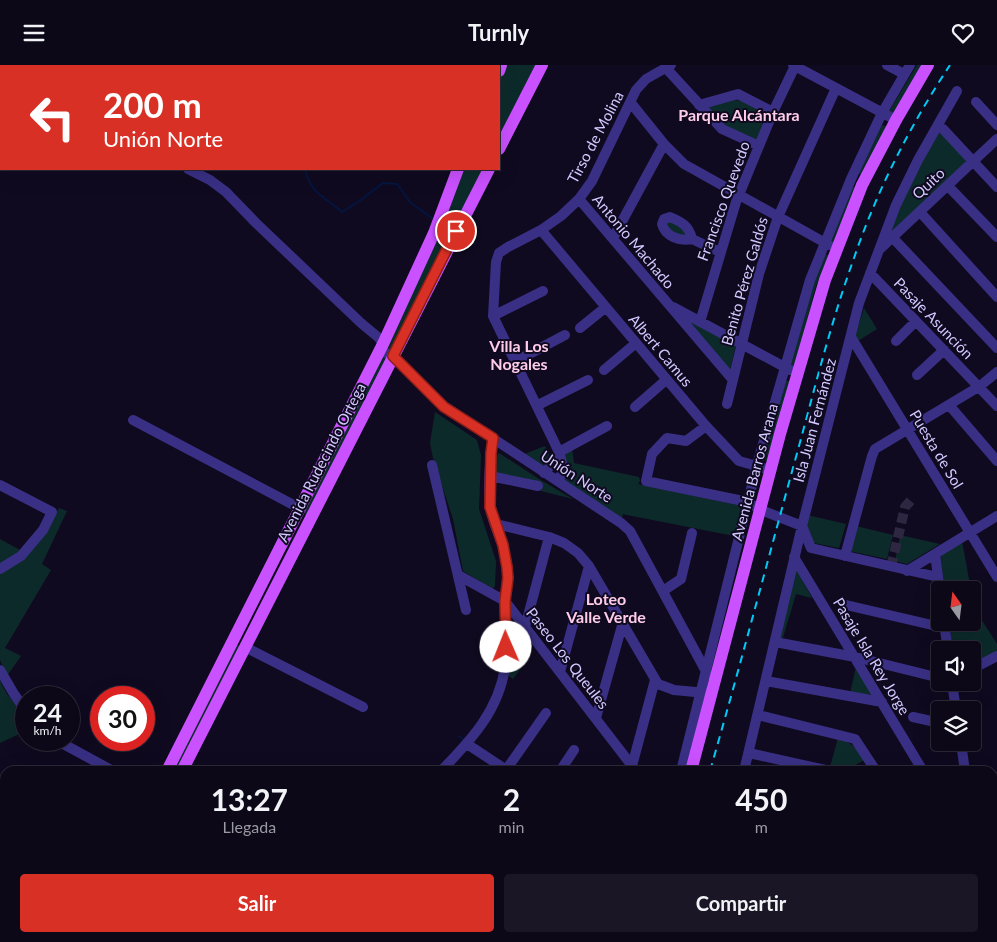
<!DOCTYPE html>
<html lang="es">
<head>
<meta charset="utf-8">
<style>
  body { margin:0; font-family:Lato,sans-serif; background:#1a1625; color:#f1f3f6; height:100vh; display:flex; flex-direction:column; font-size:19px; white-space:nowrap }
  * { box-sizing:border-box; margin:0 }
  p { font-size:16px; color:#9a9aa2 }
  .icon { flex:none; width:28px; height:28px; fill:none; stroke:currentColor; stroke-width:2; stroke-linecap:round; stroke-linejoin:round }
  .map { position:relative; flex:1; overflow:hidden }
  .details { position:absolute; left:0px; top:701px; width:998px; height:176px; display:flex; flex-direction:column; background:#0c0818; border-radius:15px 15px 0 0; box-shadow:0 5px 20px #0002,0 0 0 1px #2c2937 }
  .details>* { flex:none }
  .guide { position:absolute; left:0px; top:0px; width:500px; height:105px; box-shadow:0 5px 20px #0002,0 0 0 1px #2c2937; background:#d93025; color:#fff; overflow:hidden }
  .needle { width:32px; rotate:346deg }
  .controls { position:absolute; left:931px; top:516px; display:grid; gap:10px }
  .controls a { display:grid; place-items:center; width:50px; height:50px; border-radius:5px; background:#0c0818; box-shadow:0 5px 20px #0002,0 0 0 1px #2c2937; font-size:25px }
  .speed { position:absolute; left:15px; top:621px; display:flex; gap:10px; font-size:25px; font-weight:700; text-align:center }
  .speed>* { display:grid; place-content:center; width:65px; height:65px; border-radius:50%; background:#0c0818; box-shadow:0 5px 20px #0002,0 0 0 1px #2c2937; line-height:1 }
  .speed small { font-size:12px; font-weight:400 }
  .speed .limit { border:8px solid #d22; background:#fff; color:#111 }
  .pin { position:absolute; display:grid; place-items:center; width:42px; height:42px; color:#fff; margin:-21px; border:2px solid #fff; border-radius:50%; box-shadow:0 1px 5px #0007 }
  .me { position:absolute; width:55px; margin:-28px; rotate:359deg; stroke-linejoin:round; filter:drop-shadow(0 0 4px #0008) }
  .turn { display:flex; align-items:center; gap:18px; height:105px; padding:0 20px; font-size:22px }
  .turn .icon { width:65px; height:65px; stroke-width:2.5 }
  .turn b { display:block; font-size:35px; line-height:42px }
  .eta { display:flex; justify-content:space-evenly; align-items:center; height:85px; text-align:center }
  .eta b { font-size:30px; font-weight:700; line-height:35px }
  .button { display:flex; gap:10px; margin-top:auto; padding:10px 20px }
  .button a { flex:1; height:58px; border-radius:5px; background:#d93025; color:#fff; font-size:20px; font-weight:700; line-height:58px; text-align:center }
  .button a+a { background:#1a1625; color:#f1f3f6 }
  header { display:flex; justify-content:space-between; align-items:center; height:65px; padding:0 20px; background:#0c0818; font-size:22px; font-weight:700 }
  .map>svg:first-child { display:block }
  .green { fill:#0d2a2b }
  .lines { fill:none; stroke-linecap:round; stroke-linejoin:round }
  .stream { stroke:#041540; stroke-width:2 }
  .minor-tunnel { stroke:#2d2741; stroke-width:10; stroke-dasharray:10 5; stroke-linecap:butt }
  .minor { stroke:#393085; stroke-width:10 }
  .major { stroke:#ca51ff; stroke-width:12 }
  .rail { stroke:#00cbf5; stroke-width:2; stroke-dasharray:8 6; stroke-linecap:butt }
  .route-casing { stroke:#8d1f18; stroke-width:12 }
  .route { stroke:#d93025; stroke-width:9 }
  .labels { text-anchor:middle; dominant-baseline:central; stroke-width:4; stroke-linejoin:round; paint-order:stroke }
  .street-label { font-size:15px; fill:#d3caff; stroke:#100a20 }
  .neighbourhood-label { font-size:16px; font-weight:bold; fill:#ffcce9; stroke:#100a20 }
</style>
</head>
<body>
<header><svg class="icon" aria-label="menu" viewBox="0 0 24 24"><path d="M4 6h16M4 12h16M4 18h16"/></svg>Turnly<svg class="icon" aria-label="heart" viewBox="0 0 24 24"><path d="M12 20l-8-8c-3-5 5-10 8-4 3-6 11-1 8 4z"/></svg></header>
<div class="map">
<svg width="997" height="877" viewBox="0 0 997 877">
  <rect width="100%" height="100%" fill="#100a20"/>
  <path class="green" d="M215,0H308L215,1Z
    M503,0H538L499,74V10Z
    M917,0H924L894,51L888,48Z
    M733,35L743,36L766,48L757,76L724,60L707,42Z
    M882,60L888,62L863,113L859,108Z
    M938,65L969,97L887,173L889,161Z
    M461,104H483L307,453L303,445Z
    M850,122H857L834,178L828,174Z
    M670,155L688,168L684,173L667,163L666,156Z
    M823,189L829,190L816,221L794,303L788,301Z
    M864,243L877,264L858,276L855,271Z
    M688,255L736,279L730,305Z
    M786,316H791L769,397L764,395Z
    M435,347L477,375L481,390L479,444L496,496L495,521L492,524L463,506L453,454L433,393L430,378Z
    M545,381L550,391L545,400L541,402L522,390Z
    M572,383L574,398L639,412L640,416L638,419L742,441L734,471L622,449L623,451L619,454L563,417V387Z
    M499,388L539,414L573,434L541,426V421L494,410L496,391Z
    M59,443L67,446L42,499L51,505L5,583L21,591L7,611L0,595V507L45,468Z
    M807,450L846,459L839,483L814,478L803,462Z
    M856,461L893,470L887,494L849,486Z
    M900,470L940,479L907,499L895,496Z
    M0,474L20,485L14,493L0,502Z
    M962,476L971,525H945L940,489Z
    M796,504L812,533L796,529L782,576H779Z
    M973,536L974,543L997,579V587L973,601L972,585H953L949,558H972Z
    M235,579L241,581L177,706H170Z
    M507,585L522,602L513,614L506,609Z
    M856,602L875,630L850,628Z
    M0,616L7,629L26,652V666L0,678Z
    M838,673C852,678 857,683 864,695C853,701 842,711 830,702Z
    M680,872H819L821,877H679Z"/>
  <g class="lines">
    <path class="stream" d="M320,1L321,0
      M305,104C310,128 325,132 342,147L361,135L383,118L397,119L411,138L432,153
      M443,160L452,165
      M461,170L474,178
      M458,671L465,675
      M810,872L813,877"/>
    <path class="minor-tunnel" d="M891,502L905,442L912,434"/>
    <path class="minor" d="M793,0L896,55
      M887,0L904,9
      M665,2L722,64L759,81
      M976,37L997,60
      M631,38L664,79L684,99L829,180
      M699,40L738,29L773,47
      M0,53H1
      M943,64L997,122
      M188,104L210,115L226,127L256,158L361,258L379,273L383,279
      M948,121L997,172
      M579,134L733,315
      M920,147L997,232
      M541,165L706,361L739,396L771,405
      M892,172L997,283
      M613,173L664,79
      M692,174C680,177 665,171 662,159L664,154L670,152C682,157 689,161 692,174L720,187
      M881,183L997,74
      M870,208L997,341
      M673,242L790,305
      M493,251L543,226
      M700,257L736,137L773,47L795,1
      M580,263L606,242
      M851,272L997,512
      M896,276L916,256
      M379,285L393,291L444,341L621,458L630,466L708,610
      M516,296L565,270
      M604,305L636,278
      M917,310L944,285
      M727,339L759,209L778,152L836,23
      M538,340L588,315
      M949,340L997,396
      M635,342L666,315
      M133,355L301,444
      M706,361L686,376L667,373L652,389L646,416L748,437L761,445L802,461L811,483L938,512
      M559,387L607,361
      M432,400L466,545
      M544,408L557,393L559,387
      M490,411L538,421
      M559,417L563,401L559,387L493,251L496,197L499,188L508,182L541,165L561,151L579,134L592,116L636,25L646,14L671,0
      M0,420L52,447L43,465L21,491L0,504
      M496,459L549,472L564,478L578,488L589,501L658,619L674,625L706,628
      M935,489L940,526
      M845,491L872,391L875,384L980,321L997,307
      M794,492L923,706
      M907,506L997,451
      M458,510L505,536L636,706
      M663,526L681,514L692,468
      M846,540L945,563
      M944,558L948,585
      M525,562L549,472
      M775,577L855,592L940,613
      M245,582L363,642
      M972,604L997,591
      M0,605L14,629L26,646
      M560,607L589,501
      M766,616L882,637
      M952,618L956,645
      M758,650L855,674L876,706
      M913,652L940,658
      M596,653L623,557
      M56,675L113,706
      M961,678L965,706
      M467,679L508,706
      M749,688L830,706
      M632,701L655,615
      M506,705L546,648
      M441,706C470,676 499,646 505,602C508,582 506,561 506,541C505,524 509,509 506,492C502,475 492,458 490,441C487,420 490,395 493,373
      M560,706L574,685
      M681,706L757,400L810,215L851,114L882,48L910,0
      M744,706L802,461L859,238L896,140L918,95L957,26
      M992,717L997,714
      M416,872L423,877
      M502,872L509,877
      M831,872L833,877
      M991,872V877
      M305,877L309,872
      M366,877L370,872
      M582,877L583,872
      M634,877L635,872
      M859,877L867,872
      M936,877L944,872"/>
    <path class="major" d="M499,6L501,0
      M499,84L542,0
      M167,706L383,279L434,168L458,104
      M182,706L489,104
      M691,706L780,369L825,215L862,120L896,55L928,0
      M78,877L80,872
      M96,877L99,872
      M646,877L648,872"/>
    <path class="rail" d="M710,706C741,598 769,490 799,381C816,318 832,254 854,193C877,125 911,59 950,0
      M670,877L671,872"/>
  </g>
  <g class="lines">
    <defs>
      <path id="route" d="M456,166L393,291L444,342L493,373L491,388L490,442L503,480L507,502L508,513L505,536L506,582"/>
    </defs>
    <use href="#route" class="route-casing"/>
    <use href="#route" class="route"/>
  </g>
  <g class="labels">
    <g class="street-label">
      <text transform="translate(595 72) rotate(-62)">Tirso de Molina</text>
      <text transform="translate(928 118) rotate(-43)">Quito</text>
      <text transform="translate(723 136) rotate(-70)">Francisco Quevedo</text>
      <text transform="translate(634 176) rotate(50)">Antonio Machado</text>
      <text transform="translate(744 216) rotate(-74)">Benito Pérez Galdós</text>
      <text transform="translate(934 253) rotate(46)">Pasaje Asunción</text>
      <text transform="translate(661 285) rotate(50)">Albert Camus</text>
      <text transform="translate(814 355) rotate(-75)">Isla Juan Fernández</text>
      <text transform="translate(937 384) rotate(59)">Puesta de Sol</text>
      <text transform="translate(321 397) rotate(-63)">Avenida Rudecindo Ortega</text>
      <text transform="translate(754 407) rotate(-75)">Avenida Barros Arana</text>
      <text transform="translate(577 411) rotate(33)">Unión Norte</text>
      <text transform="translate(872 591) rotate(59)">Pasaje Isla Rey Jorge</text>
      <text transform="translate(568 593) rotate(52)">Paseo Los Queules</text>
    </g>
    <g class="neighbourhood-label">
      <text x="739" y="49">Parque Alcántara</text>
      <text x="519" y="280">Villa Los<tspan x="519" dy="18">Nogales</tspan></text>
      <text x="606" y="533">Loteo<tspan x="606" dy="18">Valle Verde</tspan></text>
    </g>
  </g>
</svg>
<div class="controls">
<a><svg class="needle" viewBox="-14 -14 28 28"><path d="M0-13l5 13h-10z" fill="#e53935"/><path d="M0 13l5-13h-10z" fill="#9a9aa2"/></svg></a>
<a><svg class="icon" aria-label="sound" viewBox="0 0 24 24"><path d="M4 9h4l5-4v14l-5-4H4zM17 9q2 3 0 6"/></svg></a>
<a><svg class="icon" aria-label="layers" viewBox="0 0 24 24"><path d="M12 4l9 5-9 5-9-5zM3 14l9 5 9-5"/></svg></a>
</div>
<div class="speed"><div>24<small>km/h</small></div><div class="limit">30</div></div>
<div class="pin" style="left:456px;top:166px;background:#d93025"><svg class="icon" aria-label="arrive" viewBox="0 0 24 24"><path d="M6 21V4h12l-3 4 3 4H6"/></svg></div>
<svg class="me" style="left:506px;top:582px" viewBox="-20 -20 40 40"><circle r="19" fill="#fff"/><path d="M0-13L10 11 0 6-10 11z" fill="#d93025"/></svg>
<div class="guide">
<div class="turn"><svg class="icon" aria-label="left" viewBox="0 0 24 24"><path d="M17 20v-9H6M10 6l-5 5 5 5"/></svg><div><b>200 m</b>Unión Norte</div></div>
</div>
<section class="details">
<div class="eta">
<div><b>13:27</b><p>Llegada</p></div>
<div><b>2</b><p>min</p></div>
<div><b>450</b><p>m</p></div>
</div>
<div class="button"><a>Salir</a><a>Compartir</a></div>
</section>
</div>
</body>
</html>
